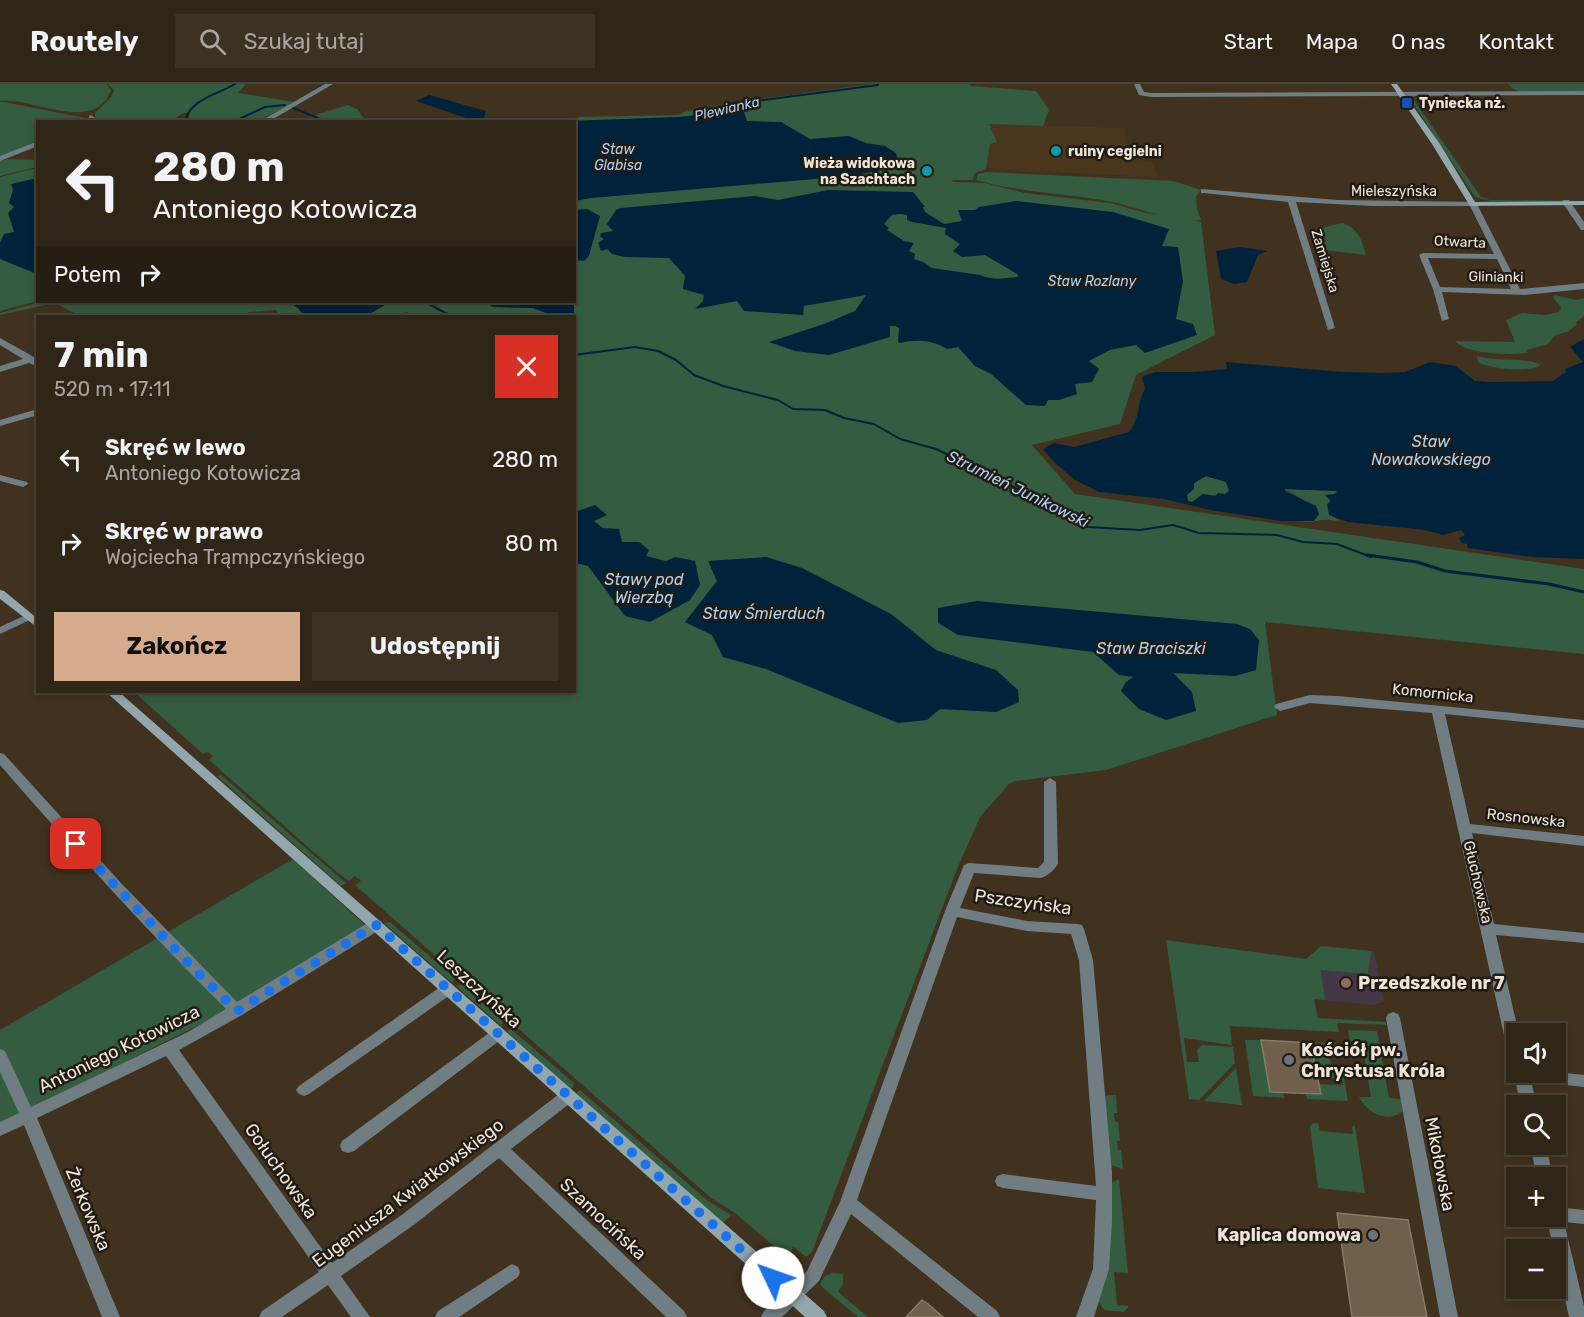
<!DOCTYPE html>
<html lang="pl">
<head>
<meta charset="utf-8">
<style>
  body { margin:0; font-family:Rubik,sans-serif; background:#3c3224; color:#f1f3f6; height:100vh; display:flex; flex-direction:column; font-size:22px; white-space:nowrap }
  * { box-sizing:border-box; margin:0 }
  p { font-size:20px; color:#a8a5a1 }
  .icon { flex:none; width:33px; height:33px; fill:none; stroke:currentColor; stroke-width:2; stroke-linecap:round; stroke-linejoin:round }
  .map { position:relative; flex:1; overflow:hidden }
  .sheet { position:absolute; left:36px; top:231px; width:540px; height:378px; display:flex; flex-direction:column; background:#302617; border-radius:0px; box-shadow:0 3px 9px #0003,0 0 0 2px #4b4336 }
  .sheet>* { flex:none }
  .banner { position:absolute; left:36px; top:36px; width:540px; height:183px; border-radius:0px; box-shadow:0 3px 9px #0003,0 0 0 2px #4b4336; background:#302617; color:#f1f3f6; overflow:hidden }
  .fabs { position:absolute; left:1506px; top:939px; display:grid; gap:12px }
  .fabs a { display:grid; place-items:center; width:60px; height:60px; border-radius:0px; background:#302617; box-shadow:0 3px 9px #0003,0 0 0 2px #4b4336; font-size:30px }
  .pin { position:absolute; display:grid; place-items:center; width:51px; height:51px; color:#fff; margin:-26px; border-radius:12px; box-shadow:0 3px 9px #0006 }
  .me { position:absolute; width:66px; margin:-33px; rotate:312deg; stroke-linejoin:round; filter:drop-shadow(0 0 4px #0008) }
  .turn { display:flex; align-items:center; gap:21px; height:126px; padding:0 18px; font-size:27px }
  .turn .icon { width:78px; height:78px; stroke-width:2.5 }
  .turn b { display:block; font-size:42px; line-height:51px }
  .then { display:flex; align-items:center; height:57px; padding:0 18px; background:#0003; gap:12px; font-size:22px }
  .round { display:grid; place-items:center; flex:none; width:63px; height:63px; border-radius:0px; background:#3c3224 }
  .headline { display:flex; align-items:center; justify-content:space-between; height:102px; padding:0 18px }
  h1 { font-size:36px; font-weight:700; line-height:45px }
  .cta { display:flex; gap:12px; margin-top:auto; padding:12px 18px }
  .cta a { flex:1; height:69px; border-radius:0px; background:#d6ab8b; color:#111; font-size:24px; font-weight:700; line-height:69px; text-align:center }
  .cta a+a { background:#3c3224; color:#f1f3f6 }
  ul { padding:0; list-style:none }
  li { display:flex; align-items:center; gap:18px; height:84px; padding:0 18px }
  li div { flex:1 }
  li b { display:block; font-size:22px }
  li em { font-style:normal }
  header { display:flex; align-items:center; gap:36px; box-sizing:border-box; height:84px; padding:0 30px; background:#302617; border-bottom:2px solid #4b4336 }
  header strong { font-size:28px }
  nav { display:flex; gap:33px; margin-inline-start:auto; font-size:21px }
  .search { width:420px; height:54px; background:#3c3224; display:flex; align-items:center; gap:15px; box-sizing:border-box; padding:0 21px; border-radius:0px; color:#a8a5a1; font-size:22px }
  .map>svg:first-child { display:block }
  .built { fill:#49361d }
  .education { fill:#443746 }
  .green { fill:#335c40 }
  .water { fill:#01223b; fill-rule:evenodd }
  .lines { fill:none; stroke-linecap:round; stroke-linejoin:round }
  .stream-far1 { stroke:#01223b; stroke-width:2 }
  .stream { stroke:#01223b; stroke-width:3 }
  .building { fill:#6f5f4b; stroke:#8a7a65; stroke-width:1.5 }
  .street { fill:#707d82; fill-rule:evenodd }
  .secondary { fill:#92a6ad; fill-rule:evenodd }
  .route { stroke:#1a73e8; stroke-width:10; stroke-dasharray:0 18 }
  .transit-dot { fill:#1a4fb4; stroke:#221b13; stroke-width:2 }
  .culture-dot { fill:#0f9aa8; stroke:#221b13; stroke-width:2 }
  .education-dot { fill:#8d6e63; stroke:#221b13; stroke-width:2 }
  .worship-dot { fill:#6b7280; stroke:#221b13; stroke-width:2 }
  .labels { text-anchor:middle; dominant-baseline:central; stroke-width:5; stroke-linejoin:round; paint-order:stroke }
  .far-poi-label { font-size:14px; font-weight:bold; fill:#eee5d9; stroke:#221b13; text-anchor:start }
  .far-water-label { font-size:14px; font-style:italic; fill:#aad0f3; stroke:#221b13 }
  .far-street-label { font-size:14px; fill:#eee5d9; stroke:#221b13 }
  .street-label { font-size:15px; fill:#eee5d9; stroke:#221b13 }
  .water-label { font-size:16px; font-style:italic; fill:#aad0f3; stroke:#221b13 }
  .near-street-label { font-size:18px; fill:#eee5d9; stroke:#221b13 }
  .near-poi-label { font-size:18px; font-weight:bold; fill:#eee5d9; stroke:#221b13; text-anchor:start }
</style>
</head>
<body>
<header>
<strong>Routely</strong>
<div class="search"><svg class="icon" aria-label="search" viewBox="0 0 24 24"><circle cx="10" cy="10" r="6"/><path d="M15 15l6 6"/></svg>Szukaj tutaj</div>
<nav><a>Start</a><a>Mapa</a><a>O nas</a><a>Kontakt</a></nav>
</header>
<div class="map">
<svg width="1584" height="1233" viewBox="0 0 1584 1233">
  <rect width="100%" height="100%" fill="#40321f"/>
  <path class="built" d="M989,40L1124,44L1130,75L1152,78L1158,93L984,85Z"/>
  <path class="education" d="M1321,862L1374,867L1384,918L1372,921L1314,915Z"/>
  <path class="green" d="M0,0H106L111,6C94,51 35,13 0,17Z
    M108,0H246L238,9L295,18L258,37H193L189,34L190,28L181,30L172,37L91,38L95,35V29L112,12L114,6Z
    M872,0H970L971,2L1036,7L1049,26L1043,42L989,40L997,58L990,60L986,85L975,89L973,96H952L953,98L985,99L1025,109L1110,119L1142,128L1201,138L1215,251L1136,291L1120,340L1032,361L1075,410L1584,485V570L1265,538L1277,631L1106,686L1015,697L1009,700L980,733L957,785L812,1168L806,1173L793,1162L789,1175L735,1129L711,1114L355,801L361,797L355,792L349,797L333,785L209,676L213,672L208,668L203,670L134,608H574V232H417L407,228L392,232H366L390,218H574V38L557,37L581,33L679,31L684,28L732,19Z
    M1508,0H1584V7L1521,8L1513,5Z
    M1412,11H1418L1414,13V16L1481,113L1490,116H1584L1490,117L1475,113L1409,13Z
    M0,18H4L90,35L84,38H38L37,57L0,73Z
    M348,21L357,25L366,37H322L309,33Z
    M8,75L37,76V83L0,92V77Z
    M37,84V217L0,227V93Z
    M987,88L1174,97L1201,106L1196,113L1197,125L1201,136C1177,140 1137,123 1112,118C1067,109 1020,109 976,96L978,90Z
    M1342,139C1358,144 1362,156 1366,171L1316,165V160L1326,157L1322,144Z
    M1555,211L1576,216L1584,214V232L1576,238L1577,240L1569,247L1554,252L1548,260L1526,266L1528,269C1510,271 1468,271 1455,257L1515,258L1506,236L1522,229L1546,231L1559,228L1561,223L1553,213Z
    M42,218H289L298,224L304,232H280L276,226L249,228L245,232H80L55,219L0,231V229Z
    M1477,272C1497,278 1527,273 1541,281C1530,289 1489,285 1478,278Z
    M1206,392L1226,398L1229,407C1222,414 1212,411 1203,410L1192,418L1188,417L1187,411L1194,405V399Z
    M1284,405L1338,407L1335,410L1326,412L1331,417L1335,434L1340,436C1334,438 1331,435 1325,436C1314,436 1313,440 1299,437H1314L1300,414Z
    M221,691L346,799L341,802L217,692Z
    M293,775L367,843L227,927L0,1040V946Z
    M390,838L455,894L452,899L384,839Z
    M1166,856L1306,875L1321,862L1371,867L1368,890L1321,886L1320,882L1325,916L1314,915L1318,934L1386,938V941L1337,939L1339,948L1230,942L1232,961L1184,954L1187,978H1199L1197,966L1202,961L1233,963L1235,979L1199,1016L1189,1015Z
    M462,900L503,937L502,943L456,902Z
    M511,945L574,999L573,1003L571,1005L506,947Z
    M1348,946L1377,947L1389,1014L1401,1015L1403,1027C1388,1040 1367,1029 1359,1013H1371L1362,958L1350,957Z
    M1245,956H1261L1285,1014L1253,1012Z
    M1310,958L1336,959L1341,961L1342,971H1329L1333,992L1344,993L1348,1017L1307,1015L1306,1010H1320L1319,1000L1343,1001L1342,995L1317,993Z
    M1236,984L1242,1021L1204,1017Z
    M580,1006L708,1117L731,1131L723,1139L576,1009Z
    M1107,1011H1116L1117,1029H1114L1115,1038H1118L1120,1057H1117L1118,1066H1121L1123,1085L1111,1081L1103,1015Z
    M1313,1039H1318L1320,1047L1353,1050L1352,1042H1355L1365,1109L1318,1104L1310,1042Z
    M1119,1095L1128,1189L1114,1188L1117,1221L1129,1222L1124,1228L1104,1226L1098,1217L1111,1099Z
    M832,1189L843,1190V1200L838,1208L868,1233H858L823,1204L820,1200L825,1192Z"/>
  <path class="water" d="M429,11L486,27L483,37H475L416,17Z
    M743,26L747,37L781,38L810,55L849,52L866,59L885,62L896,69L899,78L877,87L850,92L591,114L575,117L574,38L567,37L679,33Z
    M37,94H38L37,190L0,175V159L4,150L14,148L8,129L14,123L9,119L13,106L11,100Z
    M828,106L913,108L925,123H923L925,128L944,140L962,137L958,126H975L979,123L1016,117L1113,128L1169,145L1162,162L1178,163L1183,197L1176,235L1193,240L1197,251L1145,269L1136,261L1110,266L1089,277L1099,285L1092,298L1075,300L1077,310L1059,316H1048L1045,322L1026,321L991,290L975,282L958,263L947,265C933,256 916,255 900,259L898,258L899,244L895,242H890V253L829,271L795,267L769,258L824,240L855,227L866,211L804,222L803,231L744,227L737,217L695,225L703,217L704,211L683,205L685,192L669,174L625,173L612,170L607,165L601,167L598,159L604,155L600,152L601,149L613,147L607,140L616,126L621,124L755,112L778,116ZM900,130L907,131V136L912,138L946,144L945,150L960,160L953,167L962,173L985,171L1017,190L1018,193C1004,194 994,197 980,191L932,184L923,178L914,175L915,170L909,167L914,159L904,157L887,146L889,144L884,140L892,131Z
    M587,125L600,132L589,172L584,177L575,176V126Z
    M1240,163L1267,167L1258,171L1247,198L1234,200L1221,195L1216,167Z
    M289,218H390L366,232H304L298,224Z
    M484,218H574V232H553L533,224L493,223Z
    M1584,255V475L1532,473L1468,464L1467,460L1462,459L1459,454L1465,451L1461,446L1443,451L1425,446L1348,438L1329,431L1327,420L1331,417L1325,411L1335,410L1337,407L1285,405V407L1316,422L1319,430L1314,437H1281L1210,426L1164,415L1099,408L1075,396L1054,378L1043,365L1054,359L1074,363L1129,348C1140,336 1137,318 1145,305L1142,293L1155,288H1194L1227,285L1226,278L1342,288L1383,289L1405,288L1430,278L1456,282L1475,297L1490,298L1553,297L1566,288L1565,285L1583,278L1570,263ZM1206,392L1226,398L1229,407L1225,410L1218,409L1215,412L1203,410L1192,418L1188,417L1187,411L1194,405V399Z
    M595,421L607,431L594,437L603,444L619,445L622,458H639L649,466L646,472L666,477L675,473L695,477L700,501L690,516L650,538L625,532L588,482L575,479V428Z
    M766,473L802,484L891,530L936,566L996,586L1018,606L1019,618L996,628L940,625L927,636L898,639L766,585L723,573L712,551L685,538L717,497L708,477Z
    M977,517L1237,540L1250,545L1259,556L1256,586L1235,592L1173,589L1192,608L1196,627L1166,636L1139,625L1121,607L1126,598L1133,593L1119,591L1093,568L958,551L938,539V524Z"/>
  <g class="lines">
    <path class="stream-far1" d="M293,24L328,38
      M715,29L742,19L878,1
      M185,38C188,16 219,10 235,0
      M233,38L265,23L285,21
      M425,218L451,232
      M574,271L635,263L658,267L676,276L694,291L723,302L778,316L793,325L825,326L844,334L874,340L900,355L936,365L1047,419L1077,439L1088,443L1140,446L1173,441L1199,449L1277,451L1303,458L1337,460L1371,473"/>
    <path class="stream" d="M1367,471L1417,478L1445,487L1549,500L1584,508"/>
  </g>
  <path class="building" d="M1261,956L1310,959L1321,1010L1270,1008Z
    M1337,1129L1408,1136L1427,1233H1352Z
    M922,1216L928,1220L943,1233H906Z"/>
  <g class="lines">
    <path class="street" d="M325,0H333L268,38H259Z
      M1134,0H1140L1144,8L1151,9L1584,7V11L1151,13L1139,11Z
      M91,31L95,34V36L86,38L89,35V32Z
      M38,57V62L0,77V72Z
      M1201,105L1338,116L1476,118L1520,205L1584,199V205L1525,211L1442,208L1449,235L1442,237L1433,205L1419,171L1423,169L1494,170L1470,122H1372L1296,118L1335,244L1328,246L1288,118L1204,109H1201ZM1428,174L1497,175L1511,205L1440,203Z
      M1563,116H1569L1584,138V146H1581L1562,118Z
      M0,254L34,273L38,276V283L29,279L0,288V282L23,275L0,261Z
      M38,325V331L0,342V336Z
      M0,391L27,398L28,400L23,403L0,397Z
      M28,530L34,533L32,535L0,550V543Z
      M1310,611L1338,612L1584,636V644L1445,630L1470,740L1584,752V762L1472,749L1494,840L1584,849V859L1496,851L1519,950H1516V975L1511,973L1508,969L1432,629L1310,619L1280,627L1274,623L1276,620Z
      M0,669L4,670L121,799L237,918L371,837L376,836L381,837L383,841L381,845L242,931L179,966L332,1179L403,1130L563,1007L568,1006L573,1007L576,1012L573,1017L511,1065L684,1227L687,1233H666L499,1074L415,1140L341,1192L370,1233H351L328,1201L282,1233H259L262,1227L319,1188L166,972L37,1034L120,1233H102L24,1041L0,1052V1038L19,1029L0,988V965L5,967L31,1023L188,948L226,925C147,847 73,765 0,681Z
      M1050,694L1056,698L1058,780C1054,786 1048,792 1041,794L974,789L960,824L1027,837L1077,840L1082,841L1084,845L1093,876L1112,1088V1137L1109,1185L1094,1233H1076L1093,1185L1096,1116L1003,1104L997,1102L995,1097L997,1092L1003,1090L1096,1102L1079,876L1071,850L1027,847L957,833L857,1116L997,1227L1000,1233H978L851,1130L819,1197L782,1233H761L764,1227L807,1187L840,1118L945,827L964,781L969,779L1038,784L1044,778V698Z
      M448,899L453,901L455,905L453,909L309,1010L304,1012L299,1010L296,1006L299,1002L443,901Z
      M1393,928L1398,930L1400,934L1458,1233H1440L1386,934L1388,930Z
      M498,944L503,946L505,950L503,954L354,1067L348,1069L342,1067L340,1062L342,1057L493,946Z
      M1516,983V988H1556L1584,991V1003L1531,997L1537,1022H1521L1513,988Z
      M1530,1060H1546L1553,1094H1537Z
      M1556,1123L1584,1126V1140L1564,1138L1584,1222V1233H1569L1556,1174V1166H1554L1546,1132H1556Z
      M512,1180L518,1183L520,1188L518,1193L459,1233H435L438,1227Z"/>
    <path class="secondary" d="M1391,0H1397L1440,60L1475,118L1584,117V121L1470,122L1432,60Z
      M0,506L4,507L38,535V544L0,515Z
      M106,608H119L824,1227L827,1233H805Z"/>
  </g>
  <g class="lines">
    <path class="route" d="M76,760L193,884L237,927L376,841L773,1194"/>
  </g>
  <rect class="transit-dot" x="1401" y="13" width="12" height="12" rx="3"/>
  <g class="culture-dot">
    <circle cx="1056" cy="67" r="6"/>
    <circle cx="927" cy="87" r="6"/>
  </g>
  <circle class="education-dot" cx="1346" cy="899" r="6"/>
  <g class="worship-dot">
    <circle cx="1289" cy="976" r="6"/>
    <circle cx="1373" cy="1151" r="6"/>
  </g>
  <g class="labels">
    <g class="far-poi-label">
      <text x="1419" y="19">Tyniecka nż.</text>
      <text x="1068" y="67">ruiny cegielni</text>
      <text x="915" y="79" text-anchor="end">Wieża widokowa<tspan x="915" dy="16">na Szachtach</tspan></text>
    </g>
    <g class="far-water-label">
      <text transform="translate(727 25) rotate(-13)">Plewianka</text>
      <text x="618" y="65">Staw<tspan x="618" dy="16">Glabisa</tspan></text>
      <text x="1092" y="197">Staw Rozlany</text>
    </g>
    <g class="far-street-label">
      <text x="1394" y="107">Mieleszyńska</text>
      <text transform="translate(1460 158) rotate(3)">Otwarta</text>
      <text transform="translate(1325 177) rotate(73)">Zamiejska</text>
      <text transform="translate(1496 193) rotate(1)">Glinianki</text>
    </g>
    <g class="street-label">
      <text transform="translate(1433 609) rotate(6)">Komornicka</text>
      <text transform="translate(1526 734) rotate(6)">Rosnowska</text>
      <text transform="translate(1478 798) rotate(77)">Głuchowska</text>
    </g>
    <g class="water-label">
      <text x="1431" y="357">Staw<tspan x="1431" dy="18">Nowakowskiego</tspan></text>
      <text transform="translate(1018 405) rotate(26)">Strumień Junikowski</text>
      <text x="644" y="495">Stawy pod<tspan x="644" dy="18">Wierzbą</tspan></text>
      <text x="764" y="529">Staw Śmierduch</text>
      <text x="1151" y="564">Staw Braciszki</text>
    </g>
    <g class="near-street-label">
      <text transform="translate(1023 818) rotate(8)">Pszczyńska</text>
      <text transform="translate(479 905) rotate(42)">Leszczyńska</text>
      <text transform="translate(119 965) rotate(-26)">Antoniego Kotowicza</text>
      <text transform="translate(1440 1080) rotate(79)">Mikołowska</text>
      <text transform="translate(281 1087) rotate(55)">Gołuchowska</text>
      <text transform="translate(408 1109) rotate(-37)">Eugeniusza Kwiatkowskiego</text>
      <text transform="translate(88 1125) rotate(67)">Żerkowska</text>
      <text transform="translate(603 1135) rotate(43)">Szamocińska</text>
    </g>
    <g class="near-poi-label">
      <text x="1358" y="899">Przedszkole nr 7</text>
      <text x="1301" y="966">Kościół pw.<tspan x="1301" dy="21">Chrystusa Króla</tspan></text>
      <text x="1361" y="1151" text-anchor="end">Kaplica domowa</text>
    </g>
  </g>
</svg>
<div class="fabs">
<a><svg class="icon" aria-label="sound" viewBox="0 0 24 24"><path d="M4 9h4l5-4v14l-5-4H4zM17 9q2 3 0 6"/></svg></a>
<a><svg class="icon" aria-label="search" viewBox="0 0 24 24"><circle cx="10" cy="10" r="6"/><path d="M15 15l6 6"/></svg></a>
<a>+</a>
<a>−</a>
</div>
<div class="pin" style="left:76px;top:760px;background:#d93025"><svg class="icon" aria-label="arrive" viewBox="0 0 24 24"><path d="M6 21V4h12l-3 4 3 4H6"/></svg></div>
<svg class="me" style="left:773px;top:1194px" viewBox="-20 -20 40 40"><circle r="19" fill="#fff"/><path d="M0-13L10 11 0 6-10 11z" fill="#1a73e8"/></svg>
<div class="banner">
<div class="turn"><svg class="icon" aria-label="left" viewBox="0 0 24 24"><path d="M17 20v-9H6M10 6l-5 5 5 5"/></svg><div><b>280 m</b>Antoniego Kotowicza</div></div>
<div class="then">Potem<svg class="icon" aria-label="right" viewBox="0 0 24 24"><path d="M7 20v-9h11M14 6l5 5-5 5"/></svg></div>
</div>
<section class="sheet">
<div class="headline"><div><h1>7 min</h1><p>520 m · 17:11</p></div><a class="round" style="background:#d93025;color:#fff"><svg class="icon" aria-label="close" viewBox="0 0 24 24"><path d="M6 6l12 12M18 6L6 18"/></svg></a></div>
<ul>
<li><svg class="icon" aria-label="left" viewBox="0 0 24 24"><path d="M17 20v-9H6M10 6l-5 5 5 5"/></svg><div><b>Skręć w lewo</b><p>Antoniego Kotowicza</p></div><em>280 m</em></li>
<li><svg class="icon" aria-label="right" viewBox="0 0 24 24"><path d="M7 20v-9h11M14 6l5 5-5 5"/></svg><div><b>Skręć w prawo</b><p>Wojciecha Trąmpczyńskiego</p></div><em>80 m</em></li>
</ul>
<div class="cta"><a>Zakończ</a><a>Udostępnij</a></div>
</section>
</div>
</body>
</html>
